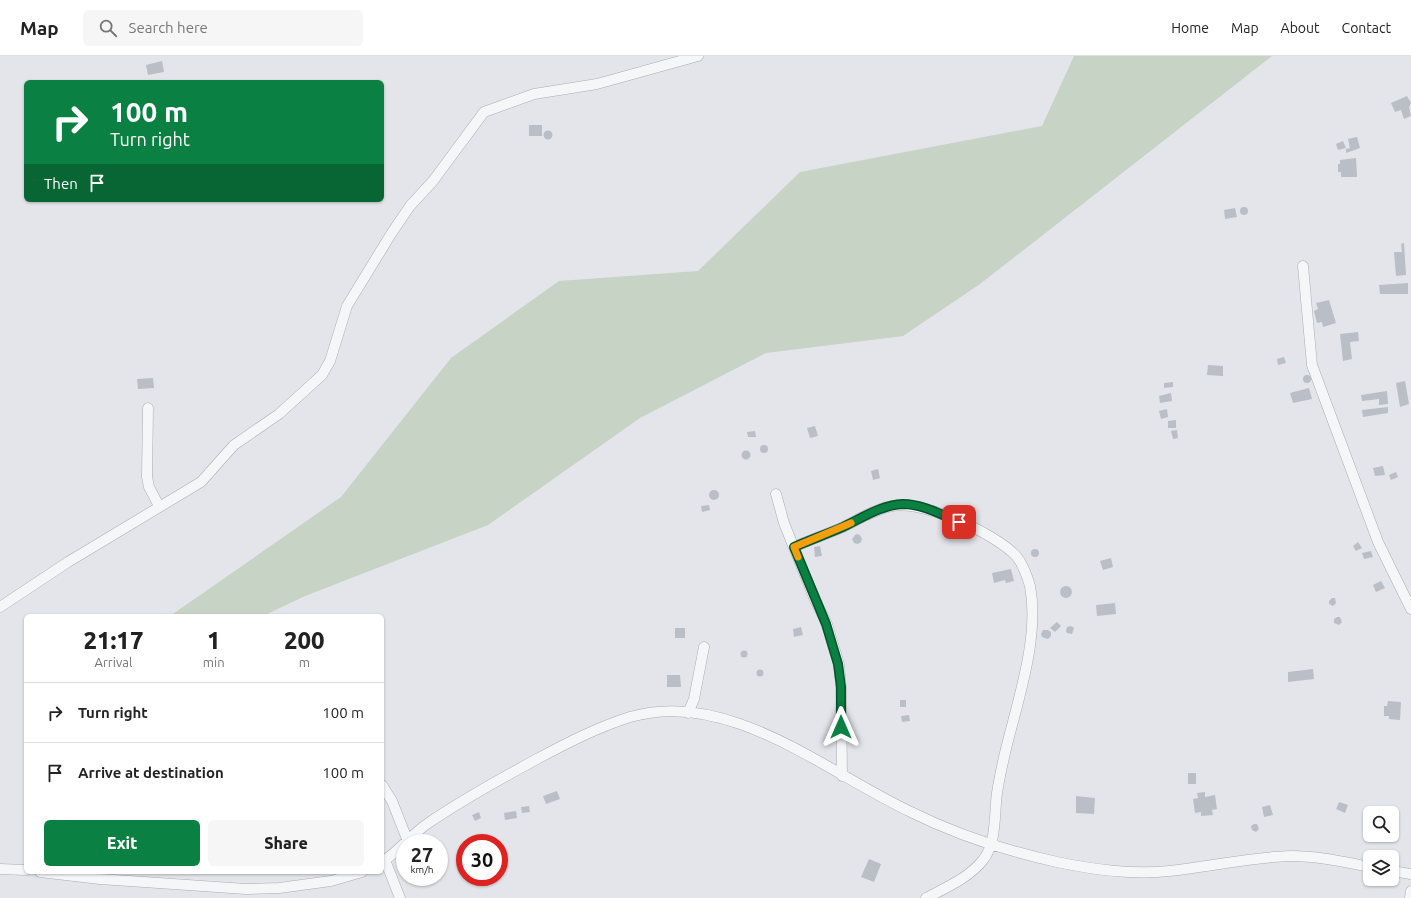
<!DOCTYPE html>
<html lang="en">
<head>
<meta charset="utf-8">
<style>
  body { margin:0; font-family:Ubuntu,sans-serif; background:#f6f6f6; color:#222; height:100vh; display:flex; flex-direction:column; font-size:15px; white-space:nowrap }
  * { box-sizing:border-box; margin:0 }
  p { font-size:13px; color:#767676 }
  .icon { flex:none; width:22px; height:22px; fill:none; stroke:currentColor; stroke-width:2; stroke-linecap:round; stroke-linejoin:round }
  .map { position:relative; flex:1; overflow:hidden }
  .details { position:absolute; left:24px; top:558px; width:360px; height:260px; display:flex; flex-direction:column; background:#fff; border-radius:6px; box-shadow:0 1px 3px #0004 }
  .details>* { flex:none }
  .hud { position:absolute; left:24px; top:24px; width:360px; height:122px; border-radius:6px; box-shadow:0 1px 3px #0004; background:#0b8043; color:#fff; overflow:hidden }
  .buttons { position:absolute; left:1363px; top:750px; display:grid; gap:8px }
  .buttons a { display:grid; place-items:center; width:36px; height:36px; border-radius:6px; background:#fff; box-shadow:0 1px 3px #0004; font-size:20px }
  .speed { position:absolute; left:396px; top:778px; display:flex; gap:8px; font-size:20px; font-weight:700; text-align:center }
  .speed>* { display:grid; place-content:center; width:52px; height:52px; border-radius:50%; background:#fff; box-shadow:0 1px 3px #0004; line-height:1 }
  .speed small { font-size:10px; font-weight:400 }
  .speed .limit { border:6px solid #d22; background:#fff; color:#111 }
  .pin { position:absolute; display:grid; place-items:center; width:34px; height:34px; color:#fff; margin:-17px; border-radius:8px; box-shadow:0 2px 6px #0006 }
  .me { position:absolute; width:44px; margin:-22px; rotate:0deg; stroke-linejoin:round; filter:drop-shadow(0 0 3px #0008) }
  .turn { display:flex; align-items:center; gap:14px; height:84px; padding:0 20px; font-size:18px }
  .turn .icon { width:52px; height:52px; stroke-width:2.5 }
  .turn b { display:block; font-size:28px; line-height:34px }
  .then { display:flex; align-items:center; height:38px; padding:0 20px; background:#0003; gap:8px; font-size:15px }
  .eta { display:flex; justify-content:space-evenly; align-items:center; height:68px; text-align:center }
  .eta b { font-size:24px; font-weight:800; line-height:28px }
  .cta { display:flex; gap:8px; margin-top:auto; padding:8px 20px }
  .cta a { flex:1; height:46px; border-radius:6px; background:#0b8043; color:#fff; font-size:16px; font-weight:800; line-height:46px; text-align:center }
  .cta a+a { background:#f6f6f6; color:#222 }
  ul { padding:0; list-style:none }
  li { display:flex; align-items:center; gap:12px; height:60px; padding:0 20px; border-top:1px solid #e0e0e0 }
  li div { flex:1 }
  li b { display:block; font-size:15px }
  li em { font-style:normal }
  header { display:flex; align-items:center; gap:24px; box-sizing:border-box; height:56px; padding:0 20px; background:#fff; border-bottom:1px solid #e0e0e0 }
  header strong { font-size:19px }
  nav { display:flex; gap:22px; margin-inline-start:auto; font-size:14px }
  .search { width:280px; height:36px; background:#f6f6f6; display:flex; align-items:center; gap:10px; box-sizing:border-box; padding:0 14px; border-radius:6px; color:#767676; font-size:15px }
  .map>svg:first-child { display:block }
  .green { fill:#c7d3c4 }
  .building { fill:#babec6 }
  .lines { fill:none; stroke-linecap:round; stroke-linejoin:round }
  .street-casing { stroke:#a8acb4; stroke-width:11 }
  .street { stroke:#f5f6f8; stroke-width:10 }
  .route-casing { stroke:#07532c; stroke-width:10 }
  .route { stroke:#0b8043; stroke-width:7 }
  .slow { stroke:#f59e0b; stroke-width:7 }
</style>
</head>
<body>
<header>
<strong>Map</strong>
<div class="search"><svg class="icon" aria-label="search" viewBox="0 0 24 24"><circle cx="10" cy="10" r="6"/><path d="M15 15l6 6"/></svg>Search here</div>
<nav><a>Home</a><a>Map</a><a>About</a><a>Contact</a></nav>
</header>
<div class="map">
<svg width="1411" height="842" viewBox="0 0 1411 842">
  <rect width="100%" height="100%" fill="#e3e5ea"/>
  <path class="green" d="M1074,0H1272L980,228L903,280L766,297L640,362L488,469L305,540L263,560H170L341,441L451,302L559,225L698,215L800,116L1042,70Z"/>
  <path class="building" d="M162,5L164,16L148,19L146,9Z
    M1407,40L1411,47L1409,51L1411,60L1404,63L1401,54L1395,56L1391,47Z
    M529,69H542V80H529Z
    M543.5 79a4.5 4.5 0 1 1 9 0a4.5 4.5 0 1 1-9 0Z
    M1357,81L1360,92L1346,97V93L1350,92L1348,83Z
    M1343,85L1346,92L1338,94L1336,88Z
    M1356,102L1357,121H1341V116H1338V108H1340V104Z
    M1240 155a4 4 0 1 1 8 0a4 4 0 1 1-8 0Z
    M1235,152L1237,161L1225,163L1224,154Z
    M1404,187L1406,219L1396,220L1394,196H1402L1401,188Z
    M1408,227V238H1380L1379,229Z
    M1329,244L1336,267L1323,271L1322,266L1317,267L1314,255L1318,253L1316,247Z
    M1358,276L1359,285L1350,286L1352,303L1343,305L1340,278Z
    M1284,301L1286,307L1278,309L1277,303Z
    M1208,309L1223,310V320L1207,319Z
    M1303 323a4 4 0 1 1 8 0a4 4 0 1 1-8 0Z
    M153,322L154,332L138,333L137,323Z
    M1405,325L1409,348L1400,351L1396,327Z
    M1173,326V331L1164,332V327Z
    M1309,332L1312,343L1293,347L1290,337Z
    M1387,335L1388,348L1379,349V343L1362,345L1361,339Z
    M1171,337L1172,345L1160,347L1159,340Z
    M1388,351V357L1363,361L1362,354Z
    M1167,353L1168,361L1161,363L1159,355Z
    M1176,364V372H1168V365Z
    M815,370L818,380L810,382L807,372Z
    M1177,374L1178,382L1173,383L1171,375Z
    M755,375L756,381H748L747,376Z
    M760 393a4 4 0 1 1 8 0a4 4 0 1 1-8 0Z
    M741.5 399a4.5 4.5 0 1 1 9 0a4.5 4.5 0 1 1-9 0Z
    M1383,410L1385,419L1375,420L1373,412Z
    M878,413L880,422L873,424L871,415Z
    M1396,416L1398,421L1391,424L1389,419Z
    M709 439a5 5 0 1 1 10 0a5 5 0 1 1-10 0Z
    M709,449L710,454L702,456L701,450Z
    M856,478L860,479L862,483L861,486L858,488L854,487L852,483Z
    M1358,486L1362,492L1356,495L1353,490Z
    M820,490L822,500L815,501L814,491Z
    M1031 497a4 4 0 1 1 8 0a4 4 0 1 1-8 0Z
    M1371,495L1373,501L1364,503L1362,497Z
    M1111,502L1113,511L1103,514L1100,505Z
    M1011,513L1014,525L1006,527L1005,524L994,527L992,517Z
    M1381,525L1385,532L1376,536L1373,529Z
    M1060 536a6 6 0 1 1 12 0a6 6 0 1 1-12 0Z
    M1332,542H1335L1336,547L1333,550L1329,548V545Z
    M1115,547L1116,558L1097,560L1096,549Z
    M1337,561H1340L1342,566L1339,569L1334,567V563Z
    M1057,566L1061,570L1055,576L1050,572Z
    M1071,570L1074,572L1072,578L1067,577L1066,575L1067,571Z
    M801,571L803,579L794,581L793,573Z
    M675,572H685V582H675Z
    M1043,574H1048L1051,576V580L1048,583L1042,581L1041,578Z
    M740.5 598a3.5 3.5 0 1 1 7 0a3.5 3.5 0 1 1-7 0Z
    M1313,613L1314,623L1288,626V616Z
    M756.5 617a3.5 3.5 0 1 1 7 0a3.5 3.5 0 1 1-7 0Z
    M667,619H680L681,631H667Z
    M900,644H906V651H900Z
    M1388,645L1401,646L1400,664L1389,663V660H1384V650H1387Z
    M909,659L910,665L902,666L901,660Z
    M1188,717H1196V728H1188Z
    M557,735L560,743L546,748L543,740Z
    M1205,736V741L1215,739L1217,753L1212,754L1213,759L1201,760V756L1195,757L1193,743L1198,742L1197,737Z
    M1076,740L1095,742L1094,758L1076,757Z
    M1339,746L1348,749L1345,757L1336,753Z
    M1270,749L1273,759L1264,761L1262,751Z
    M529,750L530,756L522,757L521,751Z
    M516,755L517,762L505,764L504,757Z
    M479,756L481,762L475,765L472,759Z
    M1254,768H1257L1259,773L1256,776L1252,774L1251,770Z
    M869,803L881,808L874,826L861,821Z"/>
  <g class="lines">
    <defs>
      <path id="street" d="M1303,210L1312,309L1378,486L1411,553
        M148,352L147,421L149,431L159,450
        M776,438L784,467L815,544L827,568L839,608L841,631L842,720
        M794,491C810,484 827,478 843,471C859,463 875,453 892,450C923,444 997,478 1017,501C1022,507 1028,522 1030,530C1040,582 1017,646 1005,697C1002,710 999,724 997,737C994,758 997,787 983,804C969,822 945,832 926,842
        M0,551L68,506L201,426L234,389L279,358L322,319L330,305L347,250L391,178L410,150L433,125L484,56L534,38L597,28L698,0
        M688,657L694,643L704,591
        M382,729L392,745L407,783
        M385,804L400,842
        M382,806C398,796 411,779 427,768C462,744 500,723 537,703C567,687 598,671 630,661C729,632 827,717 911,756C957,779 1007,795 1057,806C1090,813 1135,819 1169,815C1210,811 1249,801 1291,800C1318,800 1344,806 1370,811
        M0,813L26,814
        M1392,815L1411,818
        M40,816L100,823L246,833L279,832L331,825L362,816
        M1410,842L1411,835"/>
    </defs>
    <use href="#street" class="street-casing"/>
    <use href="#street" class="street"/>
  </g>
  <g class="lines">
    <defs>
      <path id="route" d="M841,671V631L838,608L826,568L794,491C810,484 827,478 843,471C862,462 881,449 903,448C922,448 942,459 959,466"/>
    </defs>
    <use href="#route" class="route-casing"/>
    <use href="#route" class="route"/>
    <path class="slow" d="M798,501L794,491L851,467"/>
  </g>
</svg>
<div class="buttons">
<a><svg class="icon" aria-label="search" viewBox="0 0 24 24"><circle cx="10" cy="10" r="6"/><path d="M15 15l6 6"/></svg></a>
<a><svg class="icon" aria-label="layers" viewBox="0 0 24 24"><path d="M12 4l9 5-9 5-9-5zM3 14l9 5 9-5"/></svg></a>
</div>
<div class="speed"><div>27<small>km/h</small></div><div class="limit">30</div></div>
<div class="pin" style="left:959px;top:466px;background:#d93025"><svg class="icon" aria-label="arrive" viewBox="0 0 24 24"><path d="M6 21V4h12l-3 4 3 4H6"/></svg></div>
<svg class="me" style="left:841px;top:671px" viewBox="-20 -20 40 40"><path d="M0-17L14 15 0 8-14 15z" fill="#0b8043" stroke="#fff" stroke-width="4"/></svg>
<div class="hud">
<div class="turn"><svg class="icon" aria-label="right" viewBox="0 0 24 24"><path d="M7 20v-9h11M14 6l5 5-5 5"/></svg><div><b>100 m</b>Turn right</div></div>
<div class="then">Then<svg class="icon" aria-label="arrive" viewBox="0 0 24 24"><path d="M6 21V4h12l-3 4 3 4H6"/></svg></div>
</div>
<section class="details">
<div class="eta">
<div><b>21:17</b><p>Arrival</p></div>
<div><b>1</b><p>min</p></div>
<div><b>200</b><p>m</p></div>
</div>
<ul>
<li><svg class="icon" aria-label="right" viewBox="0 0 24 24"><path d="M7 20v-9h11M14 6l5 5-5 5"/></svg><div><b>Turn right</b></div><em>100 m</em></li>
<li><svg class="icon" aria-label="arrive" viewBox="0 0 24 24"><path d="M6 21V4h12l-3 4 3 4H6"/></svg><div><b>Arrive at destination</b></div><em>100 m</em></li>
</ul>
<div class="cta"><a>Exit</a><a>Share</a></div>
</section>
</div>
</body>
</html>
